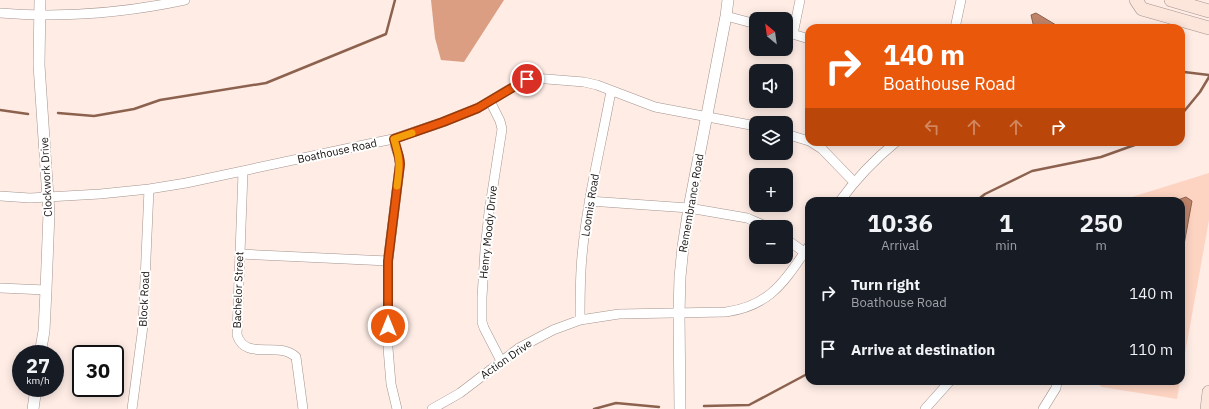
<!DOCTYPE html>
<html lang="en">
<head>
<meta charset="utf-8">
<style>
  body { margin:0; font-family:"IBM Plex Sans",sans-serif; background:#20242c; color:#f1f3f6; height:100vh; display:flex; flex-direction:column; font-size:15px; white-space:nowrap }
  * { box-sizing:border-box; margin:0 }
  p { font-size:13px; color:#9ea1a6 }
  .icon { flex:none; width:22px; height:22px; fill:none; stroke:currentColor; stroke-width:2; stroke-linecap:round; stroke-linejoin:round }
  .map { position:relative; flex:1; overflow:hidden }
  .details { position:absolute; left:805px; top:197px; width:380px; height:188px; display:flex; flex-direction:column; background:#171b24; border-radius:12px; box-shadow:0 2px 10px #0003 }
  .details>* { flex:none }
  .hud { position:absolute; left:805px; top:24px; width:380px; height:122px; border-radius:12px; box-shadow:0 2px 10px #0003; background:#ea580c; color:#fff; overflow:hidden }
  .needle { width:26px; rotate:331deg }
  .buttons { position:absolute; left:749px; top:12px; display:grid; gap:8px }
  .buttons a { display:grid; place-items:center; width:44px; height:44px; border-radius:8px; background:#171b24; box-shadow:0 2px 10px #0003; font-size:20px }
  .speed { position:absolute; left:12px; top:345px; display:flex; gap:8px; font-size:20px; font-weight:700; text-align:center }
  .speed>* { display:grid; place-content:center; width:52px; height:52px; border-radius:50%; background:#171b24; box-shadow:0 2px 10px #0003; line-height:1 }
  .speed small { font-size:10px; font-weight:400 }
  .speed .limit { border:2px solid #111; border-radius:6px; background:#fff; color:#111 }
  .pin { position:absolute; display:grid; place-items:center; width:34px; height:34px; color:#fff; margin:-17px; border:2px solid #fff; border-radius:50%; box-shadow:0 1px 4px #0007 }
  .me { position:absolute; width:44px; margin:-22px; rotate:0deg; stroke-linejoin:round; filter:drop-shadow(0 0 3px #0008) }
  .turn { display:flex; align-items:center; gap:14px; height:84px; padding:0 12px; font-size:18px }
  .turn .icon { width:52px; height:52px; stroke-width:2.5 }
  .turn b { display:block; font-size:28px; line-height:34px }
  .lanes { display:flex; align-items:center; height:38px; padding:0 12px; background:#0003; justify-content:center; gap:20px; direction:ltr }
  .lanes .off { opacity:.35 }
  .eta { display:flex; justify-content:space-evenly; align-items:center; height:68px; text-align:center }
  .eta b { font-size:24px; font-weight:800; line-height:28px }
  ul { padding:0; list-style:none }
  li { display:flex; align-items:center; gap:12px; height:56px; padding:0 12px }
  li div { flex:1 }
  li b { display:block; font-size:15px }
  li em { font-style:normal }
  .map>svg:first-child { display:block }
  .green { fill:#fdd4c2 }
  .forest { fill:#dc9e83 }
  .water { fill:#bf846a; stroke:#8c624e }
  .lines { fill:none; stroke-linecap:round; stroke-linejoin:round }
  .stream { stroke:#8c624e; stroke-width:2.5 }
  .minor-casing { stroke:#a4948e; stroke-width:10 }
  .tertiary-casing { stroke:#a4948e; stroke-width:12 }
  .secondary-casing { stroke:#a4948e; stroke-width:14 }
  .minor { stroke:#fff; stroke-width:9 }
  .tertiary { stroke:#fff; stroke-width:11 }
  .secondary { stroke:#fce5db; stroke-width:13 }
  .route-casing { stroke:#983908; stroke-width:10 }
  .route { stroke:#ea580c; stroke-width:7 }
  .slow { stroke:#f59e0b; stroke-width:7 }
  .labels { text-anchor:middle; dominant-baseline:central; stroke-width:4; stroke-linejoin:round; paint-order:stroke }
  .street-label { font-size:11px; fill:#16110e; stroke:#fff }
</style>
</head>
<body>
<div class="map">
<svg width="1209" height="409" viewBox="0 0 1209 409">
  <rect width="100%" height="100%" fill="#feece5"/>
  <path class="green" d="M1209,173V220L1181,376V201H1119Z
    M1095,381H1180L1177,399L1102,387Z"/>
  <path class="forest" d="M431,0H504L464,62L441,60L435,38Z"/>
  <path class="water" d="M1036,13L1061,28H1034L1031,15Z
    M1186,197L1192,201L1181,261V201H1175Z"/>
  <g class="lines">
    <path class="stream" d="M1181,73L1184,72L1209,75
      M0,110L28,114
      M58,113L94,116L134,109L160,100L266,83L386,34L395,0
      M1181,115L1200,92L1209,77
      M976,201L985,194L1032,171L1101,157L1143,142
      M704,406L749,405L809,373
      M594,409L616,403L659,407"/>
    <defs>
      <path id="minor" d="M0,13C62,18 124,13 185,0
        M726,16L756,24
        M955,28L961,0
        M786,32L809,39
        M793,34L800,0
        M490,101L500,121L502,129L489,212L485,250L482,297V322L484,328L501,361
        M786,134L809,141
        M393,139L399,157L400,164L388,261V348L391,384L397,409
        M811,142L822,149L854,182
        M243,172L237,335C246,362 278,340 296,357L303,409
        M0,196L30,198L100,194L149,189L186,183L359,146L393,139L443,122L478,108L518,84L527,79L534,78L584,82L597,85L655,107L756,126
        M589,201L689,208L747,218L768,227
        M840,201C856,179 875,159 896,142
        M786,239L804,252
        M240,254L388,261
        M0,288L46,290
        M580,320C580,299 580,277 582,256C587,200 601,146 611,91
        M132,409L143,326L149,189
        M432,409L460,393L519,348L553,330L580,320L619,314L726,312C771,306 785,280 809,246
        M925,409L950,381
        M1043,409L1056,388L1057,381"/>
      <path id="tertiary" d="M40,0L39,65L49,213L46,290L44,331L40,354
        M33,409L36,388
        M680,409L679,313L680,277L683,247L689,208L726,16L728,0"/>
      <path id="secondary" d="M1136,0L1142,9L1209,28
        M1171,0L1209,11
        M1207,409L1209,392"/>
    </defs>
    <use href="#minor" class="minor-casing"/>
    <use href="#tertiary" class="tertiary-casing"/>
    <use href="#secondary" class="secondary-casing"/>
    <use href="#minor" class="minor"/>
    <use href="#tertiary" class="tertiary"/>
    <use href="#secondary" class="secondary"/>
  </g>
  <g class="lines">
    <defs>
      <path id="route" d="M388,326V261L400,164L399,157L394,139L443,122L478,108L527,79"/>
    </defs>
    <use href="#route" class="route-casing"/>
    <use href="#route" class="route"/>
    <path class="slow" d="M397,186C400,165 400,159 394,139L412,133"/>
  </g>
  <g class="labels">
    <g class="street-label">
      <text transform="translate(337 151) rotate(-12)">Boathouse Road</text>
      <text transform="translate(46 177) rotate(-93)">Clockwork Drive</text>
      <text transform="translate(691 203) rotate(-80)">Remembrance Road</text>
      <text transform="translate(590 205) rotate(-81)">Loomis Road</text>
      <text transform="translate(488 232) rotate(-84)">Henry Moody Drive</text>
      <text transform="translate(238 290) rotate(-88)">Bachelor Street</text>
      <text transform="translate(144 299) rotate(-87)">Block Road</text>
      <text transform="translate(506 359) rotate(-35)">Action Drive</text>
    </g>
  </g>
</svg>
<div class="buttons">
<a><svg class="needle" viewBox="-14 -14 28 28"><path d="M0-13l5 13h-10z" fill="#e53935"/><path d="M0 13l5-13h-10z" fill="#9ea1a6"/></svg></a>
<a><svg class="icon" aria-label="sound" viewBox="0 0 24 24"><path d="M4 9h4l5-4v14l-5-4H4zM17 9q2 3 0 6"/></svg></a>
<a><svg class="icon" aria-label="layers" viewBox="0 0 24 24"><path d="M12 4l9 5-9 5-9-5zM3 14l9 5 9-5"/></svg></a>
<a>+</a>
<a>−</a>
</div>
<div class="speed"><div>27<small>km/h</small></div><div class="limit">30</div></div>
<div class="pin" style="left:527px;top:79px;background:#d93025"><svg class="icon" aria-label="arrive" viewBox="0 0 24 24"><path d="M6 21V4h12l-3 4 3 4H6"/></svg></div>
<svg class="me" style="left:388px;top:326px" viewBox="-20 -20 40 40"><circle r="17" fill="#ea580c" stroke="#fff" stroke-width="3"/><path d="M0-11L8 9 0 5-8 9z" fill="#fff"/></svg>
<div class="hud">
<div class="turn"><svg class="icon" aria-label="right" viewBox="0 0 24 24"><path d="M7 20v-9h11M14 6l5 5-5 5"/></svg><div><b>140 m</b>Boathouse Road</div></div>
<div class="lanes"><svg class="icon off" aria-label="left" viewBox="0 0 24 24"><path d="M17 20v-9H6M10 6l-5 5 5 5"/></svg><svg class="icon off" aria-label="ahead" viewBox="0 0 24 24"><path d="M12 20V5M6 11l6-6 6 6"/></svg><svg class="icon off" aria-label="ahead" viewBox="0 0 24 24"><path d="M12 20V5M6 11l6-6 6 6"/></svg><svg class="icon" aria-label="right" viewBox="0 0 24 24"><path d="M7 20v-9h11M14 6l5 5-5 5"/></svg></div>
</div>
<section class="details">
<div class="eta">
<div><b>10:36</b><p>Arrival</p></div>
<div><b>1</b><p>min</p></div>
<div><b>250</b><p>m</p></div>
</div>
<ul>
<li><svg class="icon" aria-label="right" viewBox="0 0 24 24"><path d="M7 20v-9h11M14 6l5 5-5 5"/></svg><div><b>Turn right</b><p>Boathouse Road</p></div><em>140 m</em></li>
<li><svg class="icon" aria-label="arrive" viewBox="0 0 24 24"><path d="M6 21V4h12l-3 4 3 4H6"/></svg><div><b>Arrive at destination</b></div><em>110 m</em></li>
</ul>
</section>
</div>
</body>
</html>
